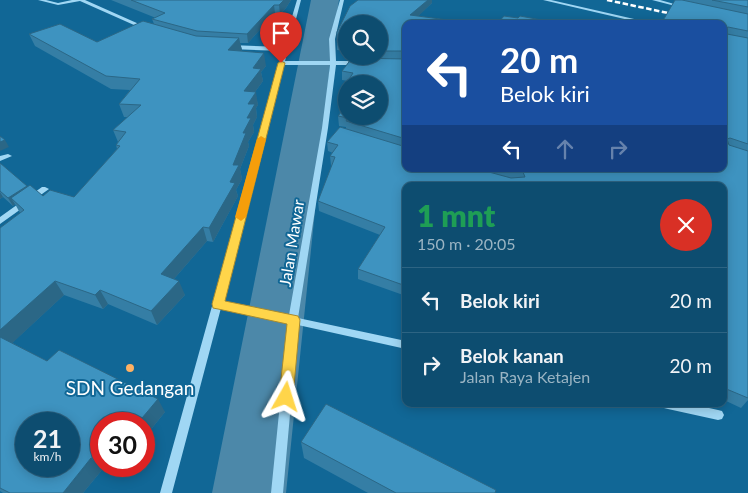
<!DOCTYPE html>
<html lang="id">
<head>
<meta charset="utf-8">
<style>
  body { margin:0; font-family:Lato,sans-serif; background:#1b5778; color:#f1f3f6; height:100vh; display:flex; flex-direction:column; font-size:19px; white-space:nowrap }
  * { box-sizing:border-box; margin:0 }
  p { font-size:16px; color:#9ab4c3 }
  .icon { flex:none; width:28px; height:28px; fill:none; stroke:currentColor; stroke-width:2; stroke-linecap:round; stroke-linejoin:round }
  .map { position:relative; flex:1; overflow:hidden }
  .sheet { position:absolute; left:402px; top:182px; width:325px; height:225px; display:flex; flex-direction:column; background:#0d4d70; border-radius:10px; box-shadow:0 2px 12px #0003,0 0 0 1px #2d6483 }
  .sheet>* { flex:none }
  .top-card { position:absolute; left:402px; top:20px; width:325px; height:152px; border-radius:10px; box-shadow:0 2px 12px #0003,0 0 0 1px #2d6483; background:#1a4fa0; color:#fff; overflow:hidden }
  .fabs { position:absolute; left:338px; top:15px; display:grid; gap:10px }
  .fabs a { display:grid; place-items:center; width:50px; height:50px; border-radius:50%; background:#0d4d70; box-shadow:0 2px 12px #0003,0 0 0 1px #2d6483; font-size:25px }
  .speed { position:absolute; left:15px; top:412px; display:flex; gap:10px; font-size:25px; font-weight:700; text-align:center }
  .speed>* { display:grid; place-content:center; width:65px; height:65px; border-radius:50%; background:#0d4d70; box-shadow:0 2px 12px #0003,0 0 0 1px #2d6483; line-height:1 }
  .speed small { font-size:12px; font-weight:400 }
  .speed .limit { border:8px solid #d22; background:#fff; color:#111 }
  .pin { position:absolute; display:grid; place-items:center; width:42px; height:42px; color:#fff; margin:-51px -21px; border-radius:50% 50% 50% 0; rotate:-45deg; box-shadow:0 0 5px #0007 }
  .pin .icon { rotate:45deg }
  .me { position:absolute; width:55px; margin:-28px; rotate:6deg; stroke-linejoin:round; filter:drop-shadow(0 0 4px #0008) }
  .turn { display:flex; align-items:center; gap:18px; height:105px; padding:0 15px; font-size:22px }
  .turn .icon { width:65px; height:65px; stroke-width:2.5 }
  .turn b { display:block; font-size:35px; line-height:42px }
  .lanes { display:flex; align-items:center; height:48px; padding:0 15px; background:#0003; justify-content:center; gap:25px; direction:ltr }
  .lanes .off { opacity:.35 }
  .round { display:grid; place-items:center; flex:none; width:52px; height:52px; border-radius:26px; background:#1b5778 }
  .head { display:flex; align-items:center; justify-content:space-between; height:85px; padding:0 15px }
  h1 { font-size:30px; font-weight:800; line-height:38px; color:#1e9e55 }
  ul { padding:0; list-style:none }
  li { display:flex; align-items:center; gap:15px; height:65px; padding:0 15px; border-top:1px solid #2d6483 }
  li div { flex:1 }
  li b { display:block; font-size:19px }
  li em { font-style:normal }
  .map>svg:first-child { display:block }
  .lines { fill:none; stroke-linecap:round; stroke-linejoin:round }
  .river { fill:#4c88a9; fill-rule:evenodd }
  .minor { fill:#a0d7f4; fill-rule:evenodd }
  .rail { stroke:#fff; stroke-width:2.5; stroke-dasharray:5.5 2.5; stroke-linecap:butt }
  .wall { fill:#357ea5 }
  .shaded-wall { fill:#2b6786 }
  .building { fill:#3e93c0; stroke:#2b6786; fill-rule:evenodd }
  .route { fill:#ffd54a; stroke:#a68a30 }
  .slow { fill:#f59e0b }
  .poi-dot { fill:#ffb163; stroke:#116796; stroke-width:2 }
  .labels { text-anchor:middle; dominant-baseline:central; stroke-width:4; stroke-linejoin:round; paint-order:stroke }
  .street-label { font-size:16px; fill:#fff; stroke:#116796 }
  .near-poi-label { font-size:19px; fill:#fff; stroke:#116796 }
</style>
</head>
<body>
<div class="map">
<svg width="748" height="493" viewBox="0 0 748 493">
  <rect width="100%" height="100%" fill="#116796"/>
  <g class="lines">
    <path class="river" d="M311,0H339L331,55L286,493H212Z"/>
    <path class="minor" d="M38,0H46L58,3L72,0H85L148,28L143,29L80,1L58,5Z
      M297,0H301L285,61H330L329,39L340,0H344L335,39L336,61H359L362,63L359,65H336L328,128L298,318L406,341V349L298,325L283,493H271L288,323L221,308L172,493H160L283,51L230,49L227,47L230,45L283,47ZM284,65H330L322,128L289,315L223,301Z
      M543,0H551L656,24H646Z
      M652,0H660L685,7L683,8Z
      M8,154L12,156L0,161V156Z
      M42,187H45L49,189L0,224V217Z
      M662,404H691L718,410L722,411L724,415L722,419L718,420L668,409L664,408Z"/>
    <path class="rail" d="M607,0L682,16"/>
  </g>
  <path class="wall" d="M111,0H291L286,8L280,14L275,13L248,43H240L242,50L241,51L266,66L261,72L263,81L255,92L258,105L256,108L257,117L253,125L254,132L248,142L249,146L240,169L242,179L236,190L238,196L213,242L207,241L174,279L185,295L157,325L108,304L103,309L64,295L12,343L47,361L165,412L144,438V424H101V466H120L112,476L102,470L83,493H3L0,491V228L20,213L15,204L13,206L3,197L0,199V163L27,187L43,196L74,197L117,149L116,145L118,142L113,130L128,117H124L119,104L130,90L111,89L35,46L29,34L97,42L154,24L152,19L156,18Z
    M358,0H432V3L418,16L478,24H406V169H614L611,170H620L621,169H724V24H661L675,0H748V400L741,408L724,400V186H406V296L358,279V269L380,235L319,211L318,201L332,166L331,165L330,156L333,153L328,151L327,142L340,127L346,129V127L339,126L338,116L340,114L339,105L345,98V93L346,91V116H379V84H346V89V84L348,81L342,80V71L352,58H357V56H379V24H346V51L337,50V32L350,6Z
    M301,442L495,493H368L304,458Z"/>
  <path class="shaded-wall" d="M284,0H291L286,8L280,14L279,5Z
    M427,0H432V3L410,24V15Z
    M274,5L275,13L248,43L247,34Z
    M239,38L242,50L231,62L228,50Z
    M264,53L266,66L261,72L263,81L246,104L244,91L253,68Z
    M256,92L258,105L256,108L257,117L253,125L254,132L248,142L249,146L240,169L242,179L236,190L238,196L213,242L209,228L230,182L233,165L247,118L248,104Z
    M5,140L9,147L0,151V142Z
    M603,169H614L611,170L602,172Z
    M27,186L31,193L11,198L15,204L13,206L8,198Z
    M0,192L3,197L0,199Z
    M203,227L207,241L167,287L161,274Z
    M55,281L64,295L7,348L0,341V330Z
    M179,281L185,295L157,325L151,311Z
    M100,290L108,304L103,309L95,295Z
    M158,399L165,412L144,438V424H137Z
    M91,458L102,470L83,493H63Z
    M104,466H120L112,476Z"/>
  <path class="building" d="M131,0H284L279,5H274L247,34L197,31L152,19L165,13Z
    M358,0H428L410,15L478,24H406V51H379V24H346V42H337V32L350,6Z
    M675,0H682L748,14V31L728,27L726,29L727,34L748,38V144L730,138L727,139L729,145L748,151V398L724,388V186H406V286L358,269L385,227L318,201L335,157L330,156L338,145L327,142L340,127L406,147V169H478L511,178L525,177L523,172L510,169H596L603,171L620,170L621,169H724V24H661Z
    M712,0H748V7Z
    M504,16L518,18L520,16L563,24H497Z
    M143,21L196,36L239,38L228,50L264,53L253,68L261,69L244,91L256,92L248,104H255L247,118H251L243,133H246L233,165H239L230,182L235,183L209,228L203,227L161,274L179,281L151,311L100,290L95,295L55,281L0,330V228L24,210L11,198L30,185L43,196L50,190L74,197L120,146L116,145L126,132L113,130L141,105L119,104L140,79L106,76L29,34L60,24L97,42Z
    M352,58L406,59V139L346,121L348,118L338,116L346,106V116H379V84H346L353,73L342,71Z
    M346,96V106L339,105Z
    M0,136L5,140L0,142Z
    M0,163L27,186L8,198L0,191Z
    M0,337L47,361L59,350L158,399L137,424H101V464L91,458L63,493H10L0,488ZM26,424H69V466H26Z
    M326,404L496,490L495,493H396L301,442Z"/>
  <path class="route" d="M281,61L285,63L225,301L298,316L300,320L293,397L291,402L286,403L281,402L279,397L287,324L218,309L213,308L212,304L278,63Z"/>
  <path class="slow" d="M261,136L266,139L246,217L241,221L235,217L257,139Z"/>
  <circle class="poi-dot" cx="130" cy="368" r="5"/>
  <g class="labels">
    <g class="street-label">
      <text transform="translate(291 243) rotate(-81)">Jalan Mawar</text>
    </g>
    <g class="near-poi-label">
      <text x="130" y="387">SDN Gedangan</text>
    </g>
  </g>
</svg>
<div class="fabs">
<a><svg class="icon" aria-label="search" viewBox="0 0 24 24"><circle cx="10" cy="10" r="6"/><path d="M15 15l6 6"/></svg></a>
<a><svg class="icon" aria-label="layers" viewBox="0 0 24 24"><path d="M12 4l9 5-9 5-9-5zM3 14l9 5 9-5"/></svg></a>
</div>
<div class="speed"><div>21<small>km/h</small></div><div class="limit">30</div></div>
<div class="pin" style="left:281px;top:63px;background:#d93025"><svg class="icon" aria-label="arrive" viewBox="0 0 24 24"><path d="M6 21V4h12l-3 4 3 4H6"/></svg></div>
<svg class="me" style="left:286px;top:397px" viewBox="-20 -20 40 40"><path d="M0-17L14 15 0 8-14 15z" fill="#ffd54a" stroke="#fff" stroke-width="4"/></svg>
<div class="top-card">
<div class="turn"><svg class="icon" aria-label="left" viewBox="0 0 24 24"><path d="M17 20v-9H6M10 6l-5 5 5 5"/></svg><div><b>20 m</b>Belok kiri</div></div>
<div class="lanes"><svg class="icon" aria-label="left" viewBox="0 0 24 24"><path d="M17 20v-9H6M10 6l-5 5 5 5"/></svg><svg class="icon off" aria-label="ahead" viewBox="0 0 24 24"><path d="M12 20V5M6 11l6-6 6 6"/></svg><svg class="icon off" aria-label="right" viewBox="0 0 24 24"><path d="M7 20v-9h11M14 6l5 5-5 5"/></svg></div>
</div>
<section class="sheet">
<div class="head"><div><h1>1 mnt</h1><p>150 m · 20:05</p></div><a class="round" style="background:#d93025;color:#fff"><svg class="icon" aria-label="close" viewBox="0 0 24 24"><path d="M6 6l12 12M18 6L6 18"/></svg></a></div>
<ul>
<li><svg class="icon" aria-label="left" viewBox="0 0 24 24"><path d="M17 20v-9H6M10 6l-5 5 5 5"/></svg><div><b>Belok kiri</b></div><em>20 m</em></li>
<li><svg class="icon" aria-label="right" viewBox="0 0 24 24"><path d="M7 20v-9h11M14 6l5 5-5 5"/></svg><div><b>Belok kanan</b><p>Jalan Raya Ketajen</p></div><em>20 m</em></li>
</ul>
</section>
</div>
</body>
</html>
